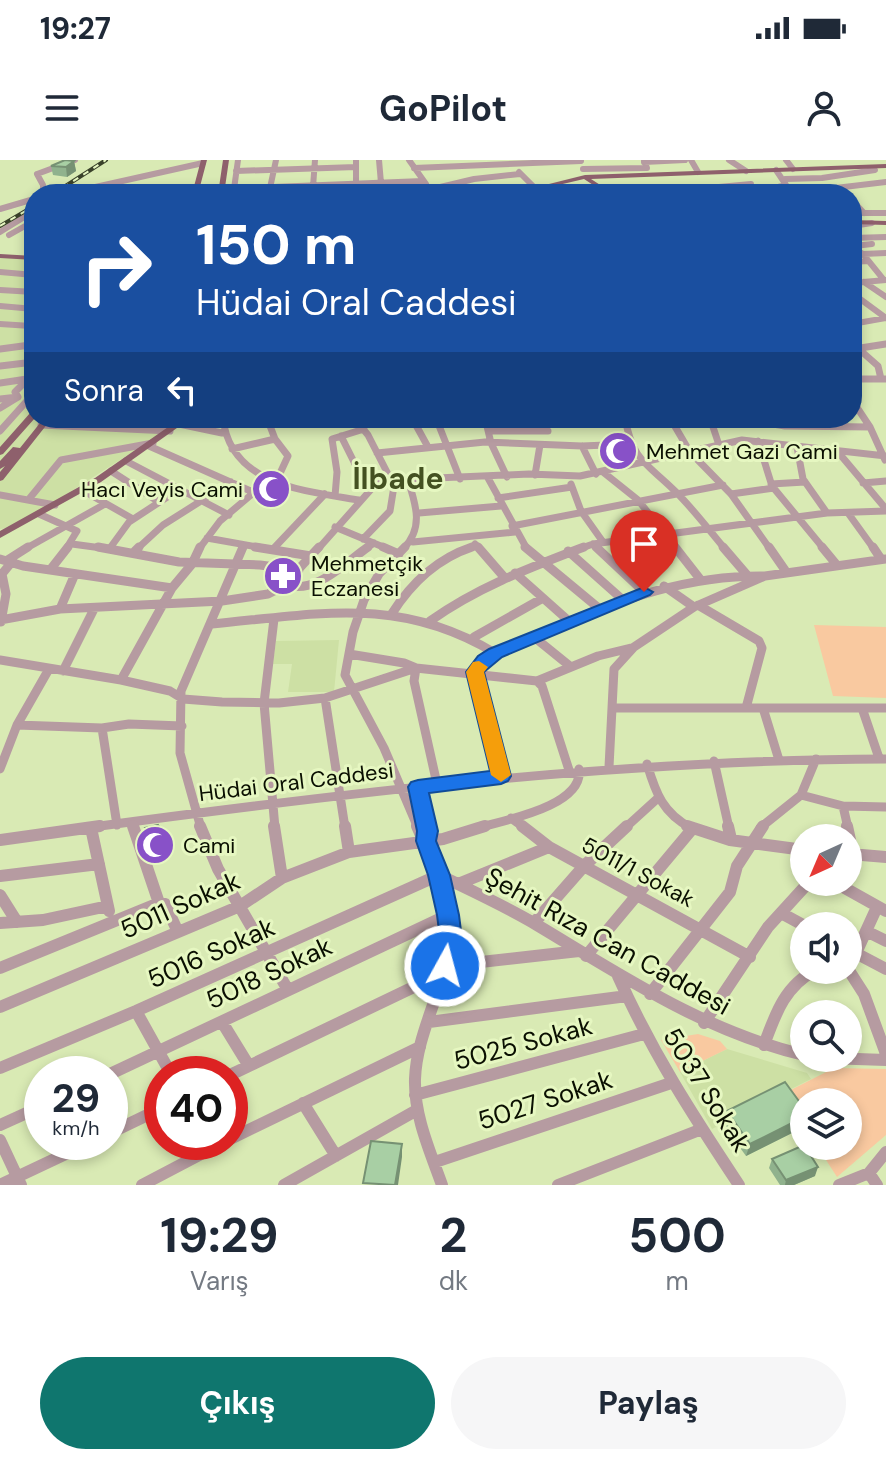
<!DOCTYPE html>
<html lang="tr">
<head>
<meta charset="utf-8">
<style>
  body { margin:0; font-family:"DM Sans",sans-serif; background:#f6f6f7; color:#1f2937; height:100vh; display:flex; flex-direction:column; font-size:30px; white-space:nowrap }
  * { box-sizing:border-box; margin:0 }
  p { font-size:26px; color:#747a83 }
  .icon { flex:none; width:44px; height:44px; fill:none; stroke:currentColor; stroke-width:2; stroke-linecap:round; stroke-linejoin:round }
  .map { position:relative; height:1025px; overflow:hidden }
  .sheet { display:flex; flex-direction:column; background:#fff; flex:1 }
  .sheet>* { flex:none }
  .top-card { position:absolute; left:24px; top:24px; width:838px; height:244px; border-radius:32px; box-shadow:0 4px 12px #0003; background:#1a4fa0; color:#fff; overflow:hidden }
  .needle { width:52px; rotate:224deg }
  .tools { position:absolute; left:790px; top:664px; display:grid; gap:16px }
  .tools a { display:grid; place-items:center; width:72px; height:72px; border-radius:50%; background:#fff; box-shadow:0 4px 12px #0003; font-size:40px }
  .speed { position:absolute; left:24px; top:896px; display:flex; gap:16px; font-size:40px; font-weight:700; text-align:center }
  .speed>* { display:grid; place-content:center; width:104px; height:104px; border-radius:50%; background:#fff; box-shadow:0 4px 12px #0003; line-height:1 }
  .speed small { font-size:20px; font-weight:400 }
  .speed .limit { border:12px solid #d22; background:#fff; color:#111 }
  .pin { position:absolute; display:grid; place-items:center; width:68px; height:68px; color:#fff; margin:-82px -34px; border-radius:50% 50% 50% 0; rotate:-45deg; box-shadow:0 0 8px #0007 }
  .pin .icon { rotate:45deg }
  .me { position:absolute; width:88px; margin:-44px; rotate:7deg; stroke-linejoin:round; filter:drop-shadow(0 0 6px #0008) }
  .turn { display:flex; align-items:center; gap:28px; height:168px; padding:0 40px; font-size:36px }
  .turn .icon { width:104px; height:104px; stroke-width:2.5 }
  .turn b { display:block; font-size:56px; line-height:68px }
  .then { display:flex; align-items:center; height:76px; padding:0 40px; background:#0003; gap:16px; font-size:30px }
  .eta { display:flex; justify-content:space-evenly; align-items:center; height:136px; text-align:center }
  .eta b { font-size:48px; font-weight:700; line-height:56px }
  .action { display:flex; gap:16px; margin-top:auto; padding:16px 40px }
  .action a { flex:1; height:92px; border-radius:48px; background:#0f766e; color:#fff; font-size:32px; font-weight:700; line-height:92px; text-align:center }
  .action a+a { background:#f6f6f7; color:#1f2937 }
  .status { display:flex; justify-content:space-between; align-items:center; height:56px; padding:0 40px; background:#fff; direction:ltr }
  .status svg { height:22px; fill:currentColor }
  header { display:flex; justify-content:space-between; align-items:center; height:104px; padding:0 40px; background:#fff; font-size:36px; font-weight:700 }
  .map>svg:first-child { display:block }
  .built { fill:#cde0a4 }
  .green { fill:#f9c9a0 }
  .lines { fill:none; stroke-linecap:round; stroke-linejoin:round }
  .minor-far3 { stroke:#b69ba1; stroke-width:6 }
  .minor-far2 { stroke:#b69ba1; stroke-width:7 }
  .minor-far1 { stroke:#b69ba1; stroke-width:9 }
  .minor { stroke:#b69ba1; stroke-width:12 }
  .major { fill:#8e606c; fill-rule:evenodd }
  .rail-casing { stroke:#3a422a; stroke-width:4 }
  .rail { stroke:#e6f7c1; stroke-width:2; stroke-dasharray:6; stroke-linecap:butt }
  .wall { fill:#90b28d }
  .shaded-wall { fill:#769173 }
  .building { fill:#a8cfa4; stroke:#769173; stroke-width:2 }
  .route { fill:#1a73e8; stroke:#114b97; stroke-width:2 }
  .slow { fill:#f59e0b }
  .labels { text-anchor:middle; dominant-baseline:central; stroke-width:6; stroke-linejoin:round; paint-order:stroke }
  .poi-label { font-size:22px; fill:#0a0f01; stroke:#e6f7c1; text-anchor:start }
  .street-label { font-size:22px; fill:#0a0f01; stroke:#e6f7c1 }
  .near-street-label { font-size:26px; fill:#0a0f01; stroke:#e6f7c1 }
  .district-label { font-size:30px; font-weight:bold; fill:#445121; stroke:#e6f7c1 }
</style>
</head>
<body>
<div class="status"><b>19:27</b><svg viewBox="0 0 49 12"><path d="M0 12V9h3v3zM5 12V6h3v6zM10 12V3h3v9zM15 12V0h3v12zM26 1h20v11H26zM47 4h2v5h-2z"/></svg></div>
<header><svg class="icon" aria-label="menu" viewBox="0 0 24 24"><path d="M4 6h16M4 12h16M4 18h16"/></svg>GoPilot<svg class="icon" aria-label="person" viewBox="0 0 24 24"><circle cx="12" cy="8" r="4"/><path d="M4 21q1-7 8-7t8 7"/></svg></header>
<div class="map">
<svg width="886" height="1025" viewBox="0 0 886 1025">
  <rect width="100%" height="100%" fill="#d9eab4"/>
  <path class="built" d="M0,98H34V258H186L15,367L0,369Z
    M339,480L334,532H288L292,504H273L276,481Z
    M727,889L807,913L811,919L712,969L680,912Z"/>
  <path class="green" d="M814,465L886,467V538L833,536Z
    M698,874L720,881L727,889L680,912L661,880Z
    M834,908L886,909V975L837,1017L817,986H848V942H804V967L781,935Z"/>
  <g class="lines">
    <path class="minor-far3" d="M356,0V25L362,34
      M379,0L381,23
      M409,0L426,24
      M691,0L698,12
      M729,0L746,11
      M786,0L793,9
      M644,2L685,0
      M414,8L581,1
      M583,9L647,8L644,0
      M236,11L356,7
      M519,12L536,29
      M785,19L822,18L875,10
      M313,27L315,0
      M270,28L276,0
      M135,29L197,28
      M223,29L423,21
      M234,29L238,0
      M432,29L474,19L520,14
      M641,30H687L751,24
      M758,32L786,25L776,10
      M43,34V25L37,14L75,0
      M64,34L203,3
      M123,34L129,33
      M804,34L802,32L886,22
      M852,40L864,53
      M0,49L34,39
      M852,53H886
      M852,66L872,63
      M0,72L34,51
      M9,75L34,61
      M852,78L886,77
      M854,86L872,84
      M852,87L863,94L884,120
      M863,94L886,93
      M852,102L868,101
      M0,112L34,115
      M864,122L886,137
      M852,123L886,120
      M0,130L34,132
      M852,133L886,158
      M0,146L34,149
      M0,164L31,166
      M852,164L886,158
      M28,171L27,166L34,156"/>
    <path class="minor-far2" d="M28,169L34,195
      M852,183L878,206L881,219
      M0,189L30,185
      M854,189L886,184
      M0,206L34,202
      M852,219H886
      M0,223L27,219
      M0,239L18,237
      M852,240L870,267L885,300
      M0,248L18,237L15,232L34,213
      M223,258C230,325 304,331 359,340
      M267,258L275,279L288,296L276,322
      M354,258L368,275L391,320
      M412,258L428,287
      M436,258L460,319
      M485,258L491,283L507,317
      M625,258C633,302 647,303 676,332C694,350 709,370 725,389
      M670,258L690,292L731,334L770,389
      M701,258L748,260L785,266L870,267
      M710,258L719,285
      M545,260L625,263
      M179,264L222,273
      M41,265L170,271
      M270,265L342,258
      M0,271L34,233
      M489,271H548
      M341,276L358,310L375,325
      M758,281L772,326L824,389
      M149,286L255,333
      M582,286L596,314
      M797,287L803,319L827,353
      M232,289L275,279
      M838,292L886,349
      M377,293L485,282L582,286L630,284
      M126,301L229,355
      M111,311L159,342
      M603,312L638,340L677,389
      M535,315L540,285
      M488,318L527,389
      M863,323L886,321
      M571,324L581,351L603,382
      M771,324L805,322
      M82,330L133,359
      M731,334L774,328
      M0,335L55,345
      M335,336L337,312L332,279L364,269
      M498,338L572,327
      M29,339L61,300L153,283
      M419,353L501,346
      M848,353L874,389
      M39,354L77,371L66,389
      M512,366L723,325
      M335,367L388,389
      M207,378L269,389
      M363,379L390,351L395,320
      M413,382L515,372
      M72,384L109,389
      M475,384L480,389
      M593,384L599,389
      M110,388L129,362L178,330
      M274,388L325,334
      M25,389L105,344
      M137,389L163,365L231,322
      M199,389L220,361L270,319
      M318,389L375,325L391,320L529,314L580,316L742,280L886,296
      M365,389L374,383
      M403,389C424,368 416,345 408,320
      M466,389L476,386
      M579,389L593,384L827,353L886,351"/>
    <path class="minor-far1" d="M98,387L179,402L260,405L299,410
      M255,387L311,396
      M383,387L399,394
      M405,387L379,414L364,440L353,472L345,515L384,588L418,668
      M478,387L504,417
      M525,387L601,450
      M596,387L644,432
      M675,387L700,419
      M723,387L747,415
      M769,387L787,413
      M822,387L836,404
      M873,387L881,399
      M568,391L623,440
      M134,392L139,387
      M0,399L23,406L172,428
      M6,401L28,387
      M50,410L68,387
      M515,413L570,462
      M285,424C314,436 345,403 368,387
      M664,426L694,447
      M698,445L759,481L762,488L746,548
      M60,449L75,414
      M391,455C411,423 436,399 472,387
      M274,459L264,543L275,668
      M0,460L60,449L222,441L268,434L282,427L319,387
      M430,461C478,427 529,408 584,387
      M1,462L6,434L2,414L11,403
      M212,464C318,454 399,435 495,493
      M474,477L543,438
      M534,477L571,507
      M349,494L404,503L416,508L414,521L437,624
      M0,500L121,520L170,531L183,539L222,542L279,543L325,538L416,508L537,521
      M63,511L94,449
      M121,520L172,428L192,404L200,387
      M325,538L345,668
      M613,548H886
      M763,548L779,600
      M862,548L879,598
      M17,565L102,568L129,564L182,566
      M102,568L117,665
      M714,601L729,668
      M647,604C656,634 663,653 691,668
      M609,607L614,509L634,487L694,447L765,416L886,399
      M0,609L17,565L49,509
      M569,610L542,526L537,521L598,496L631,488
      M501,616L475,512L484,500C505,487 529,479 551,469C621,439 689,415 765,416
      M418,627L426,668
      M801,635L843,646L886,647
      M843,646L848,668
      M511,658L525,668
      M132,663L134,668
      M85,668C353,632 616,600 886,599
      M201,668L180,593L181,531L243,387
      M478,668C505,660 584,646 579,609
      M625,668L658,638
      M760,668L801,635L816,599"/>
    <path class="minor" d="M133,666L159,743L165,744L178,772
      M200,666L218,709L288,830
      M274,666L282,718
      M345,666L349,692
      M417,666C445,729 459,769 436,836C427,863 416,890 415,919C414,956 430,991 442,1025
      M522,666L549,687L750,797
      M687,666L730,680L804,690
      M728,666L731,679
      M847,666L853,694
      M91,668L109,751
      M0,680L100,666
      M426,681V666
      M850,694L886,697
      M0,716L99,704
      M834,722L886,751
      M458,724L549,687
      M0,735L17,762
      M781,753L805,766
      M0,763L43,760L108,746
      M534,763L584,706L627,666
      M866,771L886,781
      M848,789L886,809
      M586,796L693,668
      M848,802L856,793L877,747
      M445,806L579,791
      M0,808L159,743
      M848,809L864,834L886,894
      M618,816C653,894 692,954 739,1025
      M650,834L730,732L737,706L763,666
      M0,847L240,746L282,718L349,692L443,679L485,666
      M136,851L171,914
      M222,862L249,906
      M429,862L627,836
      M704,863L768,767L809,722
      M764,885C775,855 785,825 816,810
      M827,898L886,900
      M0,908L136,851L439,715C472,731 505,746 537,765C624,817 704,871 804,895
      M110,914L448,755
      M230,915L443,813
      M415,935L644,874
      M303,943L336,996
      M0,965L42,946
      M110,973L162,948
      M230,979L420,887
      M0,980L21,1025
      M435,1002L671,923
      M869,1013L877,1025
      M0,1025L91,982
      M142,1025L224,982
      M284,1025L417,950
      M558,1025L702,969
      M839,1025L869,1013L886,992"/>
    <path class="major" d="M201,0H207L198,34H192Z
      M223,0H229L224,34H218Z
      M886,4V8L591,19L614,34H607L584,19L520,34H509L585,15Z
      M852,60L886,61V65L852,64Z
      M0,94L34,96V100L0,98Z
      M34,251L35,258L3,294L0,295V287L31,252Z
      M44,258H52L3,320L0,321V312L5,306L0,309V301L13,287L20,288Z
      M181,258H191L101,322L0,378V371L95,318Z"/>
    <defs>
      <path id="rail" d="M53,34L106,0
        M0,66L34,46"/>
    </defs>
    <use href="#rail" class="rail-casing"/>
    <use href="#rail" class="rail"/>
  </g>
  <path class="wall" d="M74,1L76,11L67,17L53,15L51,6Z
    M613,279L628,283L627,295H613L612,291Z
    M804,948V967L746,996L723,964L727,951Z
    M772,999L815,1016L794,1025H780L769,1008Z"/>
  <path class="shaded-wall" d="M74,1L76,11L67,17L66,7Z
    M163,673L166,686L161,691L152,693L149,680Z
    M804,957V967L746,996L750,984Z
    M402,984V997L398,1025H395Z
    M818,1007L815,1016L794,1025H785L786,1020Z"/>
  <path class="building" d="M65,0L74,1L66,7L51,6Z
    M613,279H626L628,283H614Z
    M158,665L163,673L158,678L149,680L145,668Z
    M785,922L804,948V957L750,984L727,951Z
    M371,981L402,984L395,1025L363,1023Z
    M804,985L818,1007L786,1020L772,999Z"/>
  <path class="route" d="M644,427L653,432L650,435L502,497L484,512L511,616L508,621L501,624L429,633L438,671L436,681L450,715L459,755L461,771L453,812L445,815L437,812L433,806L439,771L437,755L428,715L416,681L417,671L408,627L411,622L418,620L490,611L466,512L478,496L489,489Z"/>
  <path class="slow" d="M479,501L488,507L484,512L511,615L501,622L491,615L466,512L473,502Z"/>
  <defs>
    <symbol id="mosque-disc" viewBox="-11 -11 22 22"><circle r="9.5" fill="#8851c8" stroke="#e6f7c1"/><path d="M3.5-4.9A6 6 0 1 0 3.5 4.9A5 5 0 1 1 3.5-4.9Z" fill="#fff"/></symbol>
    <symbol id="pharmacy-disc" viewBox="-11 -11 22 22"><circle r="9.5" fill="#8851c8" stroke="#e6f7c1"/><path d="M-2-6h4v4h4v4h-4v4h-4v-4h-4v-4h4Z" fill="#fff"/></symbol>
  </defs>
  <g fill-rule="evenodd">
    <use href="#mosque-disc" x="596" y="269" width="44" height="44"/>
    <use href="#mosque-disc" x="249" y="307" width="44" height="44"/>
    <use href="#pharmacy-disc" x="261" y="394" width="44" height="44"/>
    <use href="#mosque-disc" x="133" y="663" width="44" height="44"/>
  </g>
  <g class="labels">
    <g class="poi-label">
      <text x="646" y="291">Mehmet Gazi Cami</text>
      <text x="243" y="329" text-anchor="end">Hacı Veyis Cami</text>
      <text x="311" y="403">Mehmetçik<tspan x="311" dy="25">Eczanesi</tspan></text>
      <text x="183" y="685">Cami</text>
    </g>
    <g class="street-label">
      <text transform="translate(296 622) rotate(-7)">Hüdai Oral Caddesi</text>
      <text transform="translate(638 712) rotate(28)">5011/1 Sokak</text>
    </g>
    <g class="near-street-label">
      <text transform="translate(180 745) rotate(-24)">5011 Sokak</text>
      <text transform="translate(608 781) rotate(29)">Şehit Rıza Can Caddesi</text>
      <text transform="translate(211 793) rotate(-24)">5016 Sokak</text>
      <text transform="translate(269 813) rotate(-25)">5018 Sokak</text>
      <text transform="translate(523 883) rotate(-15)">5025 Sokak</text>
      <text transform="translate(707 930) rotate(58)">5037 Sokak</text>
      <text transform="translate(545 940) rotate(-18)">5027 Sokak</text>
    </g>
    <g class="district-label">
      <text x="398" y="318">İlbade</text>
    </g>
  </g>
</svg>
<div class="tools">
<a><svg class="needle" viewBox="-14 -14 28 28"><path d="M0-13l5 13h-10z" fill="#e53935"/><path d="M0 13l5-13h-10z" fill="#747a83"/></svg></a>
<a><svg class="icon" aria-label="sound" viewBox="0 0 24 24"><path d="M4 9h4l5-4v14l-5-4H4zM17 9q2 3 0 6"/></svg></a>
<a><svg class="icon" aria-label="search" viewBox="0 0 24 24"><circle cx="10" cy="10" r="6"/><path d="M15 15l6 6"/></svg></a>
<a><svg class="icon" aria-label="layers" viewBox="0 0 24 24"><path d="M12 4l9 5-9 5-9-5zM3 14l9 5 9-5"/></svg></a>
</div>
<div class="speed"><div>29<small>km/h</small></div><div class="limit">40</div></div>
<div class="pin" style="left:644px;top:432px;background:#d93025"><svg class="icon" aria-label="arrive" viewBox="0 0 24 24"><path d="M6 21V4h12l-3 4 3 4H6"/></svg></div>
<svg class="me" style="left:445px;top:806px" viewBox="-20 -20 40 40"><circle r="17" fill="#1a73e8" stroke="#fff" stroke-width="3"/><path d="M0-11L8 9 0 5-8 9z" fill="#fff"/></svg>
<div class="top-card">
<div class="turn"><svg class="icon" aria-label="right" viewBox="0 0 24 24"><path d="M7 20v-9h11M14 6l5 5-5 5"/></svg><div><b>150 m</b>Hüdai Oral Caddesi</div></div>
<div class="then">Sonra<svg class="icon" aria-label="left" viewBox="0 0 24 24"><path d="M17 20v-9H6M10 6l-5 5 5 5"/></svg></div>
</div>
</div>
<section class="sheet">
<div class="eta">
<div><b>19:29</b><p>Varış</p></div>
<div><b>2</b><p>dk</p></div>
<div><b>500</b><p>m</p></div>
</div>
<div class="action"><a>Çıkış</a><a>Paylaş</a></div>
</section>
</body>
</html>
